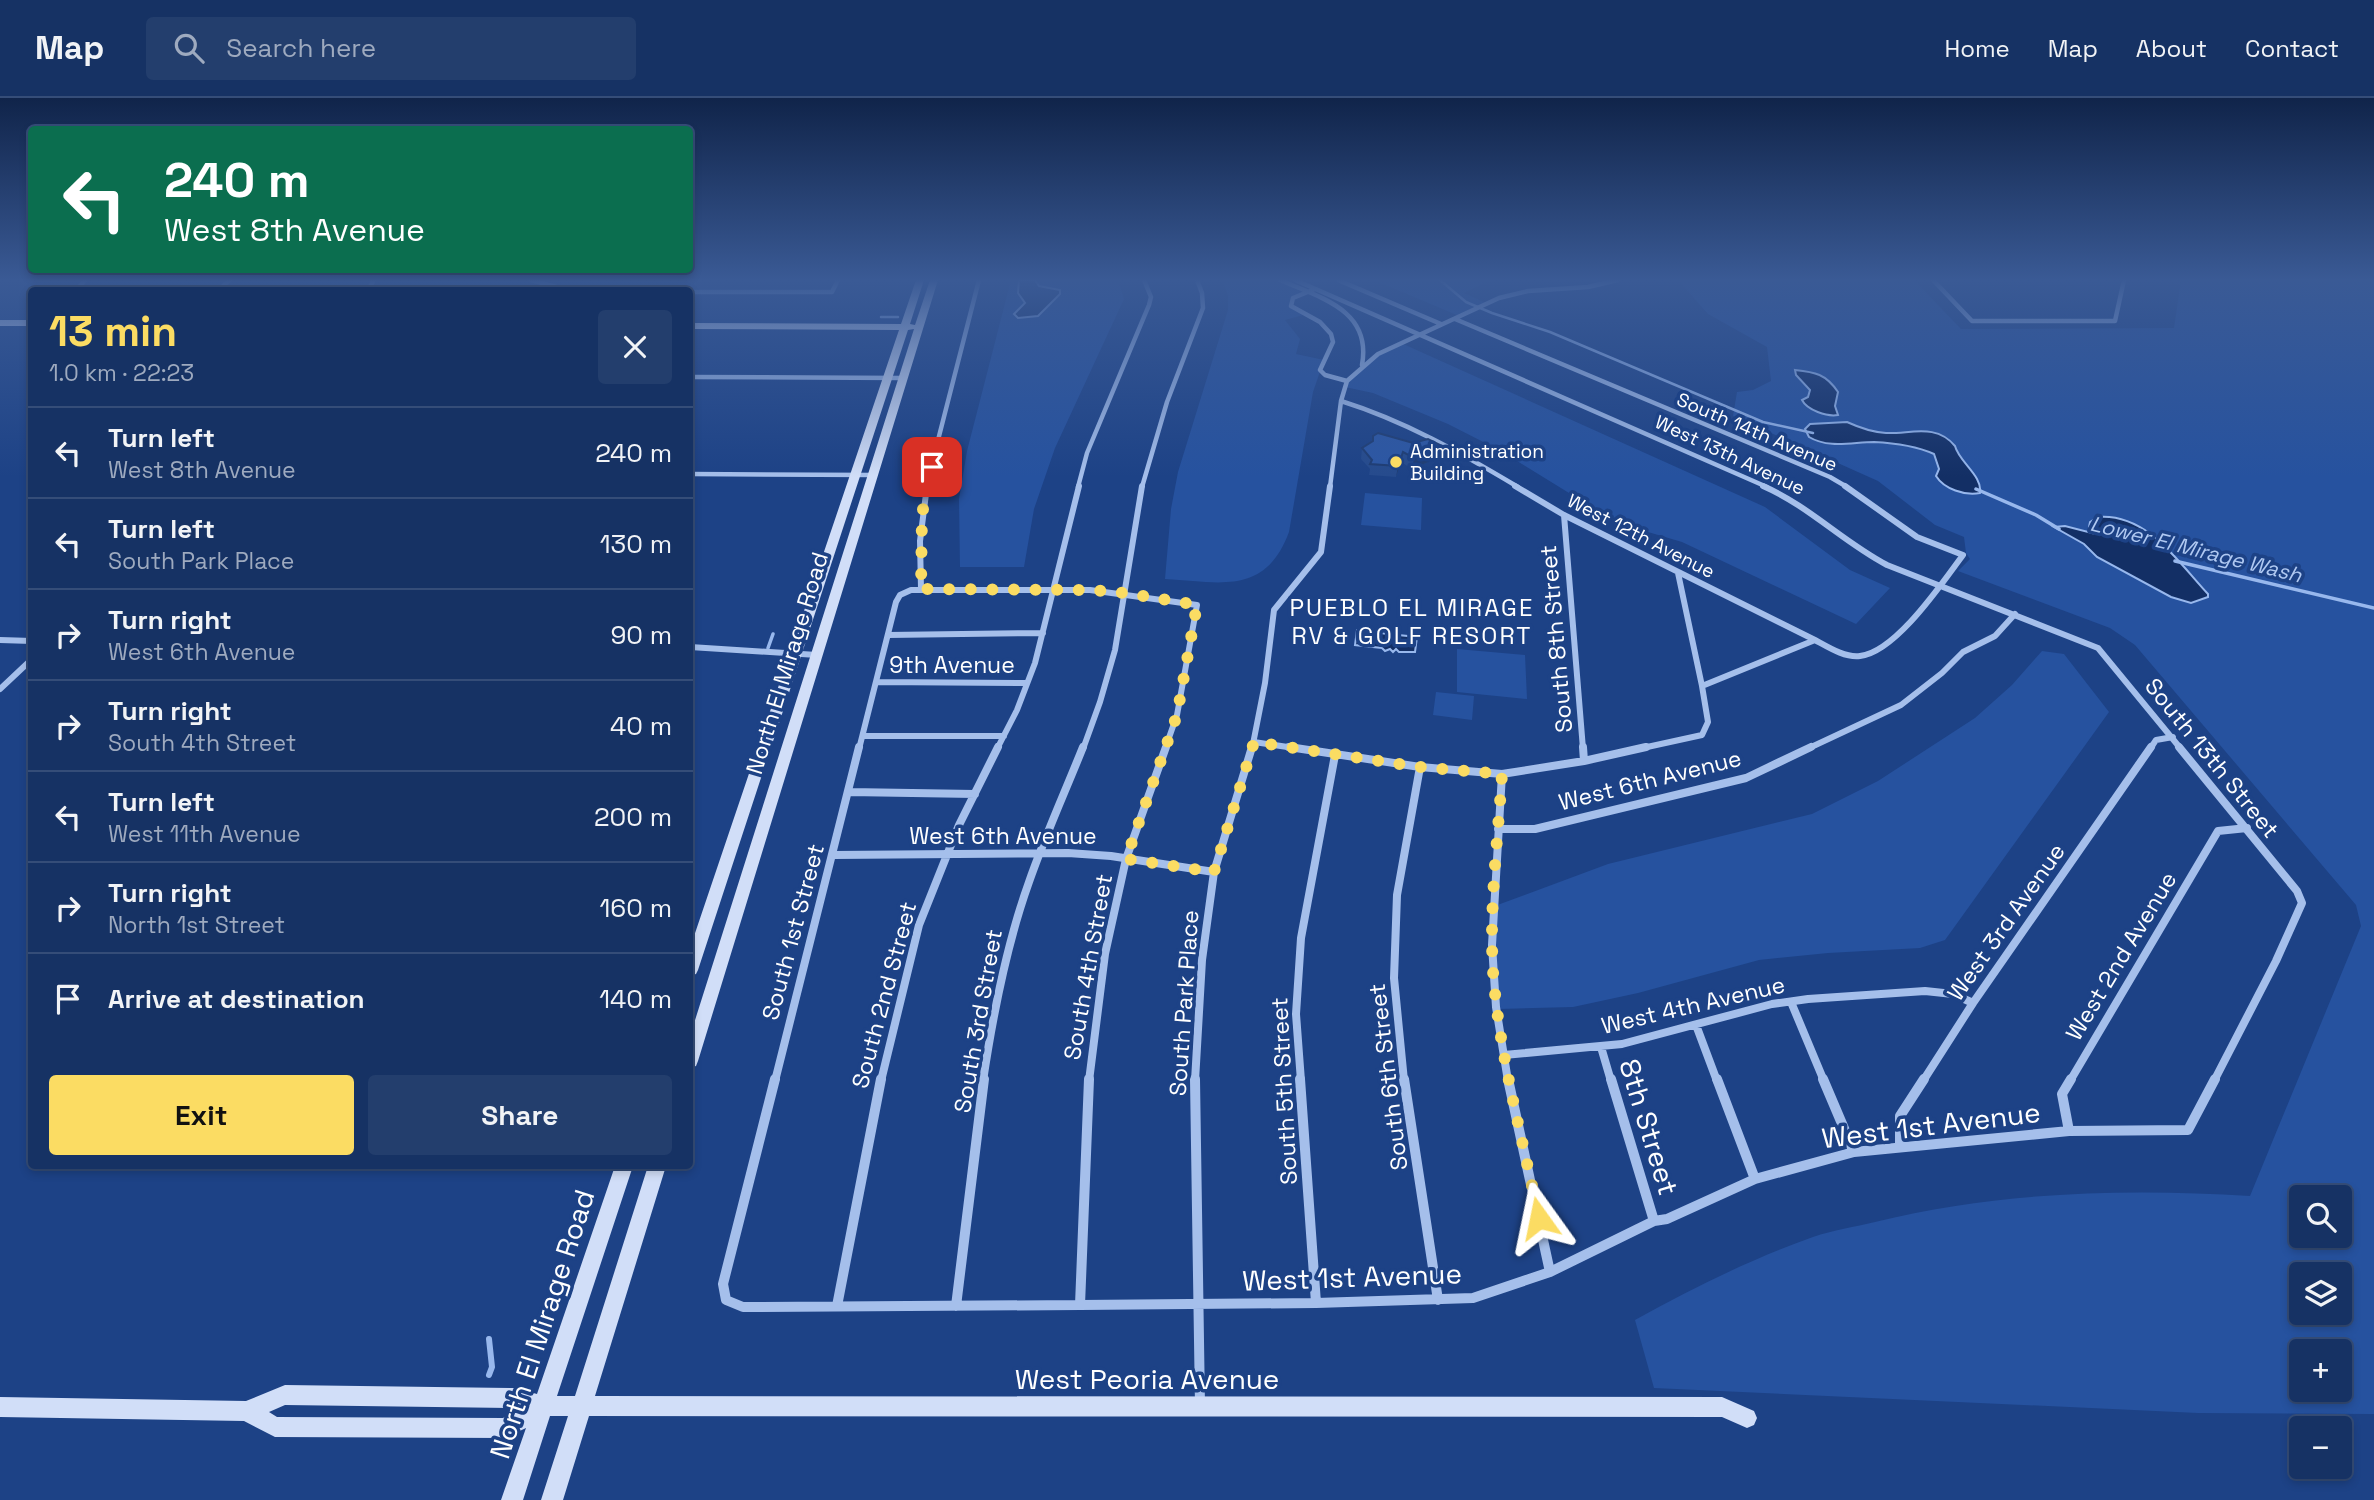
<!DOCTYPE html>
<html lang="en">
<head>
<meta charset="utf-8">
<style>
  body { margin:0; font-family:"Space Grotesk",sans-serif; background:#233e6d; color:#f1f3f6; height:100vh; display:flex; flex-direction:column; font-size:26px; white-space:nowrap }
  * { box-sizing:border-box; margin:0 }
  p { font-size:23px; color:#9eaabf }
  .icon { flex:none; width:38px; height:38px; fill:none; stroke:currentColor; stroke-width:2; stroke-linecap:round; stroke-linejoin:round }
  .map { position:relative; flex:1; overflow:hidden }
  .sheet { position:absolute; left:28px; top:189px; width:665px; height:882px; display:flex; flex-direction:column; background:#163264; border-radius:7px; box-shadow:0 4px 10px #0003,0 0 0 2px #354d78 }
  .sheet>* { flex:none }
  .banner { position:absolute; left:28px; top:28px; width:665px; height:147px; border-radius:7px; box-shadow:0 4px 10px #0003,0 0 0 2px #354d78; background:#0b6e4f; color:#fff; overflow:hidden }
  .buttons { position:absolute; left:2289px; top:1087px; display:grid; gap:14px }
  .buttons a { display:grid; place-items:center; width:63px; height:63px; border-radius:7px; background:#163264; box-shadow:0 4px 10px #0003,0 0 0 2px #354d78; font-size:35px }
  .pin { position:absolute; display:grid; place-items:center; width:60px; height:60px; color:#fff; margin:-30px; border-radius:14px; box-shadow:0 4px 10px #0006 }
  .me { position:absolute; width:77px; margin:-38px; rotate:348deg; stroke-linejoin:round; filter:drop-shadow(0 0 5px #0008) }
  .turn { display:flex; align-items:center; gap:24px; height:147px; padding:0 21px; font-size:32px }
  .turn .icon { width:91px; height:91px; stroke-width:2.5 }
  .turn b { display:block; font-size:49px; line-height:60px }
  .round { display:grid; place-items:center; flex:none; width:74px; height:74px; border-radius:7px; background:#233e6d }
  .overview { display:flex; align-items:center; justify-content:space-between; height:119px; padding:0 21px }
  h1 { font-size:42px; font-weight:700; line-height:52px; color:#fbdc63 }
  .cta { display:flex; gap:14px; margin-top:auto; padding:14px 21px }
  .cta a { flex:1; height:80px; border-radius:7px; background:#fbdc63; color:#111; font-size:28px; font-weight:700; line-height:80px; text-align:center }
  .cta a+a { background:#233e6d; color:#f1f3f6 }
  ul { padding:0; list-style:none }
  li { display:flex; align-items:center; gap:21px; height:91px; padding:0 21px; border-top:2px solid #354d78 }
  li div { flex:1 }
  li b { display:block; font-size:26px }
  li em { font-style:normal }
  header { display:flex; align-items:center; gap:42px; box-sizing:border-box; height:98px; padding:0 35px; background:#163264; border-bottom:2px solid #354d78 }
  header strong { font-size:33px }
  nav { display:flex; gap:38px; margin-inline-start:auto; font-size:24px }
  .search { width:490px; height:63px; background:#233e6d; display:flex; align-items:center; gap:18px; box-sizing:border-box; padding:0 24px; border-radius:7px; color:#9eaabf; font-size:26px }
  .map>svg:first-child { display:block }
  .green { fill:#26529f; fill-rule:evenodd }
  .water { fill:#132f65; stroke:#98b8ed; stroke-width:2 }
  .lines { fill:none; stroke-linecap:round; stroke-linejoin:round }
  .stream-far2 { stroke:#98b8ed; stroke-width:2.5 }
  .stream-far1 { stroke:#98b8ed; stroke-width:3.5 }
  .stream { stroke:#98b8ed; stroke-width:6 }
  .street-far3 { stroke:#a5bfeb; stroke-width:4.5 }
  .street-far2 { stroke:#a5bfeb; stroke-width:6 }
  .street-far1 { stroke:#a5bfeb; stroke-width:8 }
  .street { stroke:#a5bfeb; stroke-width:10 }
  .secondary { fill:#d1def8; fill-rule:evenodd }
  .wall { fill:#264b8d }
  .shaded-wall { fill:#1f3d73 }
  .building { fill:#2c57a4; stroke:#1f3d73; stroke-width:2 }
  .route { stroke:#fbdc63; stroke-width:12; stroke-dasharray:0 21.6 }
  .poi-dot { fill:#fbdc63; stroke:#1d4286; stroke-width:2.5 }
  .labels { text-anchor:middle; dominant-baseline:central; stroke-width:7; stroke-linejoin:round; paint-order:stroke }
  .far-street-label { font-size:19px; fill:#fff; stroke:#1d4286 }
  .far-poi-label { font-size:19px; fill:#fff; stroke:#1d4286; text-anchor:start }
  .far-water-label { font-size:21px; font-style:italic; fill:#b0c9f2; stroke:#1d4286 }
  .street-label { font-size:23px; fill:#fff; stroke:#1d4286 }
  .neighbourhood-label { font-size:24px; letter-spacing:2px; fill:#fff; stroke:#1d4286 }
  .near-street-label { font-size:28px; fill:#fff; stroke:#1d4286 }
</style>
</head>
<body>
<header>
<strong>Map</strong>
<div class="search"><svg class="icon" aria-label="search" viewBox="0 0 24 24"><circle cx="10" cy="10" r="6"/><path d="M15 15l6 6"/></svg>Search here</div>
<nav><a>Home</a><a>Map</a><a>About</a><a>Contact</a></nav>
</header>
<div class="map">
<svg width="2374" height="1402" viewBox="0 0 2374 1402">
  <rect width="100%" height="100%" fill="#1d4286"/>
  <path class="green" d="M1011,182H1118L1124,201L1055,350L1034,411L1024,469H960L959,401L967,353Z
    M1223,182H1280L1308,195L1293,200L1290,205L1307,216L1285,222L1300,241L1296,256L1324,262L1313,294L1289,434C1265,498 1221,484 1165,481L1171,411L1178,374L1228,212V198Z
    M1374,182H1490L1464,195L1486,205L1459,218Z
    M1678,182H1914L1961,231L2174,230L2181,182H2374V1316L2198,1315L1654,1290L1635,1222C1693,1190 1751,1161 1813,1139C1833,1132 1855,1129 1875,1124C1997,1094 2125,1090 2250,1098L2361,828L2356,807L2135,547L2110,530L1958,473L1970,461L1966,455L1964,439L1935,427L1878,383L1733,318L1737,294L1753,292L1771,283L1767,249L1708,216ZM2301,1099H2340V1138H2301ZM2301,1176H2340V1214H2301ZM2301,1253H2340V1292H2301Z
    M1401,245L1765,409L1850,472L1890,490L1856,526L1682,444L1631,429L1595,411L1501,353L1448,326L1373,295L1345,289L1362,267Z
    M1365,395L1422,400L1421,432L1361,427Z
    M1457,551L1525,557L1527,601L1457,594Z
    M2042,553L2064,556L2109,614L1945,842L1920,850L1828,855L1759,862L1638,895L1573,909L1498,911L1492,809L1608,766L1812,716L1878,683L1975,620L2012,587Z
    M1436,594L1474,598L1472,622L1433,617Z"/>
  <path class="water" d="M1019,182H1035L1039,188L1060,192V196L1038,218L1018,220L1014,216L1025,205L1018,195Z
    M1795,272C1815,274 1826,276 1838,294L1835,308L1838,317C1827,319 1807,312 1802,302L1808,299L1810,292L1796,277Z
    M1847,324C1860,330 1871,334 1886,335C1911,336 1936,325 1955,348C1959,364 1983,378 1980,395C1965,398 1944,391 1936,378L1939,371L1934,356C1916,348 1895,345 1874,344C1853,344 1829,351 1809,339L1805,331L1810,326Z
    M2098,419C2147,415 2178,464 2208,496V499L2191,505L2171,499L2097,459L2084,446L2054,429L2065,428L2092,435L2089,429L2090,424Z
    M1357,532L1372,534L1377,540L1379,535L1417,539L1415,554H1399L1396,551L1393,554L1390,551L1385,553L1382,550L1355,547Z"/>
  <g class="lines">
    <path class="stream-far2" d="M1440,182L1466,204L1492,215L1550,234L1763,324L1813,335
      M881,219H898"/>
    <path class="stream-far1" d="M1976,391L2036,417L2059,431
      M2175,463L2374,510
      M768,550L773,536"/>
    <path class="stream" d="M489,1241L492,1269L489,1277"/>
    <path class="street-far3" d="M531,182L567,192
      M1280,182C1321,200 1372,212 1362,267
      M1295,182L1767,389
      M1338,182L1441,226
      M1933,182L1972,223H2115L2124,182
      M224,187L230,182
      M80,188L85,182
      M1315,191L1293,200L1291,208L1320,224L1331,236L1333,244L1320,272L1325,277L1347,283
      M368,192L374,182
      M690,194H832L838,182
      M1455,221L1830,379L1847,389
      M690,279L903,280
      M1341,303C1405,323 1461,355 1518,389
      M690,376L873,377
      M926,389L979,182
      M1078,389L1087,355L1149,207L1151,199L1144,182
      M1142,389L1167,304L1203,210L1202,195L1197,182
      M1330,389L1341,303L1347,283L1378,256L1499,200L1528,193L1588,189L1618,182"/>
    <path class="street-far2" d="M1515,388L1564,417L1815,542
      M1763,388C1809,408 1843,444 1887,467L2098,550L2181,651
      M1564,417L1583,651
      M1678,475L1702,588
      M921,491L920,443L927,388
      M888,537L1043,535
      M0,542L32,543
      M690,549L817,557
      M876,584L1027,585
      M0,591L32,561
      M863,638H1004
      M1254,644L1301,651
      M859,651L896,504L900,497L911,492H1090L1197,507L1177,617L1165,651
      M997,651L1017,612L1035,565L1079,388
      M1083,651L1100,604L1115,552L1142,388
      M1252,651L1265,585L1274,512L1321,454L1330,388
      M1638,651L1702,637L1708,624L1702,588L1815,542C1828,549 1845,560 1860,558C1896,554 1942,485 1963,457L1917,439L1845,388
      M1807,651L1901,607L1942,575L1963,554L1995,538L2015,516
      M2150,651L2156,642L2173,639"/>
    <path class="street-far1" d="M1289,649L1420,669L1502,676L1584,663L1646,649
      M1583,649L1584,663
      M2179,649L2297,793L2302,805L2276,863L2214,983
      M1502,676L1492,847L1496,909L1508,983
      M849,694L975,696
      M1498,731H1535L1746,680L1811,649
      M834,757L1068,755L1111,758L1214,774
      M1791,904L1824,983
      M1696,927L1717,983
      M1601,949L1611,983
      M1504,957L1622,946L1772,906L1808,901L1925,893L1953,896L1973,905
      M775,983L859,649
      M881,983L919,827L959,727L998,649
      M983,983C993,916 1006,848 1029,784C1045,738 1065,694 1083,649
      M1089,983L1105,856L1126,761L1166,649
      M1195,983L1202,862L1214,774L1252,649
      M1301,983L1296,916L1301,840L1335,657
      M1404,983L1394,880L1397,797L1420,669
      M1923,983L1973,905L2151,649
      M2070,983L2218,733L2247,730"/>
    <path class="street" d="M775,981L723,1186L726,1202L743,1209L1080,1207
      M1195,981L1200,1308
      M1300,981L1316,1205
      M1404,981L1438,1202
      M1508,981L1550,1174
      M1611,981L1654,1123
      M1717,981L1755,1081
      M1823,981L1854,1054
      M2069,1033L2062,996L2071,981
      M1900,1049V1018L1924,981
      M1080,1207L1089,981
      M1080,1207L1316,1205L1473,1200L1550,1174L1654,1123L1667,1121L1755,1081L1854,1054L2069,1033L2188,1032L2215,981
      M837,1208L881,981
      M956,1208L984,981"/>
    <path class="secondary" d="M916,182H924L910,226L915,227L930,182H938L698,963L696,968L690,970V938L914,231L908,232L698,872L696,876L690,878V850L899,232L690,231V225L901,226Z
      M0,222H32V228H0Z
      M615,1068H633L557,1298H575L648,1068H666L595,1298L1722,1299L1754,1313L1757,1320L1754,1327L1747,1330L1722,1319L589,1318L563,1402H541L568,1318H550L523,1402H501L526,1330L505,1340L275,1339L244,1323L0,1319V1299L246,1303L285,1287L514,1290L537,1296ZM285,1307L514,1310L518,1311L503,1320L277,1319L269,1314Z"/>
  </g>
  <path class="wall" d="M1373,338L1413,345L1442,348L1440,359L1412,371L1401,364L1396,379L1369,377L1370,371L1361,361L1362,350L1372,344Z"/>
  <path class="shaded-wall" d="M1442,348L1440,359L1412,371L1414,360Z
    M1403,354L1401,364L1396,379L1398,368Z"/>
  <path class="building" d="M1378,335L1413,345L1428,341L1442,348L1414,360L1403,354L1398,368L1370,366L1372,362L1362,350L1373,343V338Z"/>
  <linearGradient id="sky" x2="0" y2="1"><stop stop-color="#10244a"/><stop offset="0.48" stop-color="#3a5a95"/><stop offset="1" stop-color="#3a5a95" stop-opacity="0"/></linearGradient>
  <rect width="2374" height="379" fill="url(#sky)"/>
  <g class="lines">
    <path class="route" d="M932,369L922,416L921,491L1090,492L1126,495L1197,507L1177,617L1126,761L1214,774L1254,644L1420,669L1502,676C1498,741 1489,807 1493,873C1499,956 1522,1038 1539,1120"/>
  </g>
  <circle class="poi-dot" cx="1396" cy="364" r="7"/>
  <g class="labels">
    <g class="far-street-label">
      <text transform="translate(1757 334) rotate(23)">South 14th Avenue</text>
      <text transform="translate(1730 357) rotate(25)">West 13th Avenue</text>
      <text transform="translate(1641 438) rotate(27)">West 12th Avenue</text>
    </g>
    <g class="far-poi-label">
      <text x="1410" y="353">Administration<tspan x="1410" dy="22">Building</tspan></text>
    </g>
    <g class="far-water-label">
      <text transform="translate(2196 451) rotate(14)">Lower El Mirage Wash</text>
    </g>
    <g class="street-label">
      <text transform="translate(1556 541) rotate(-95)">South 8th Street</text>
      <text transform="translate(787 565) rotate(-73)">North El Mirage Road</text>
      <text x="952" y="567">9th Avenue</text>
      <text transform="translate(2212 660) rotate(51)">South 13th Street</text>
      <text transform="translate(1650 682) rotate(-14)">West 6th Avenue</text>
      <text x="1003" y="738">West 6th Avenue</text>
      <text transform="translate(2006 824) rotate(-55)">West 3rd Avenue</text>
      <text transform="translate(793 834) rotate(-75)">South 1st Street</text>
      <text transform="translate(2121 858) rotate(-59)">West 2nd Avenue</text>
      <text transform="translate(1088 869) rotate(-80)">South 4th Street</text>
      <text transform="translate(884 897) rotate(-75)">South 2nd Street</text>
      <text transform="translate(1184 905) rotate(-86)">South Park Place</text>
      <text transform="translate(1693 907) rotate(-13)">West 4th Avenue</text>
      <text transform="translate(978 923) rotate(-80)">South 3rd Street</text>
      <text transform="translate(1388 979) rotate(-97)">South 6th Street</text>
      <text transform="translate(1284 993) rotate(-93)">South 5th Street</text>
    </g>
    <g class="neighbourhood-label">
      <text x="1412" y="509">PUEBLO EL MIRAGE<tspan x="1412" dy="28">RV &amp; GOLF RESORT</tspan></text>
    </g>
    <g class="near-street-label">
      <text transform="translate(1931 1027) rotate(-7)">West 1st Avenue</text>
      <text transform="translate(1649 1029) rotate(73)">8th Street</text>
      <text transform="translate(1352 1179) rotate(-2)">West 1st Avenue</text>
      <text transform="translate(542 1226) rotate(-72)">North El Mirage Road</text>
      <text x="1147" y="1281">West Peoria Avenue</text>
    </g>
  </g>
</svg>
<div class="buttons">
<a><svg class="icon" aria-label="search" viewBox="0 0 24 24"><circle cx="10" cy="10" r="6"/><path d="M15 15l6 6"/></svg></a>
<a><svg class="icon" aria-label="layers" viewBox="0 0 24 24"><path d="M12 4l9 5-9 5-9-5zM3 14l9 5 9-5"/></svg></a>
<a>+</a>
<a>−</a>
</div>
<div class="pin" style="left:932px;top:369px;background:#d93025"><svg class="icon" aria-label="arrive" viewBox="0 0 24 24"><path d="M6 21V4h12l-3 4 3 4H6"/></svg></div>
<svg class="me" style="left:1539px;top:1120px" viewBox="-20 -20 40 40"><path d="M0-17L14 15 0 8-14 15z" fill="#fbdc63" stroke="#fff" stroke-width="4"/></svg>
<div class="banner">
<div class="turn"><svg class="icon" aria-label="left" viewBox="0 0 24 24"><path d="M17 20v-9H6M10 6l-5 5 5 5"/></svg><div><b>240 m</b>West 8th Avenue</div></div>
</div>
<section class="sheet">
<div class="overview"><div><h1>13 min</h1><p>1.0 km · 22:23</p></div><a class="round"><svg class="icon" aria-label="close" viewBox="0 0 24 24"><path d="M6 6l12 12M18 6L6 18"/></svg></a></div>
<ul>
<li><svg class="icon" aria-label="left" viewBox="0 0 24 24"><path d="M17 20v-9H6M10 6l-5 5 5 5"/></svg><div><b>Turn left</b><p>West 8th Avenue</p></div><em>240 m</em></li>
<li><svg class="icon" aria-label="left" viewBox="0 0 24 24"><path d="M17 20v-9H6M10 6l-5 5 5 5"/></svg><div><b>Turn left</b><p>South Park Place</p></div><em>130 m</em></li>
<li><svg class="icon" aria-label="right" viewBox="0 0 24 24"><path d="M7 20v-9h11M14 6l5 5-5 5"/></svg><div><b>Turn right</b><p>West 6th Avenue</p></div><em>90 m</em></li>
<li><svg class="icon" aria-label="right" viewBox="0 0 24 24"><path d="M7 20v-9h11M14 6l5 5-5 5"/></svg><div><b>Turn right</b><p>South 4th Street</p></div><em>40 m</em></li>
<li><svg class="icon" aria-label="left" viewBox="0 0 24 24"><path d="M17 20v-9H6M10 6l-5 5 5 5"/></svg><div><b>Turn left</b><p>West 11th Avenue</p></div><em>200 m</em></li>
<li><svg class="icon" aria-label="right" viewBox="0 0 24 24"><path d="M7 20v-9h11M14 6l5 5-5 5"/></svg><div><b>Turn right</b><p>North 1st Street</p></div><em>160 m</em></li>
<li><svg class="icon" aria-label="arrive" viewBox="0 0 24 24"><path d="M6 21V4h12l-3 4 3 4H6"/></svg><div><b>Arrive at destination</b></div><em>140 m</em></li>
</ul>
<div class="cta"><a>Exit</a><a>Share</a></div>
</section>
</div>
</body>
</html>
